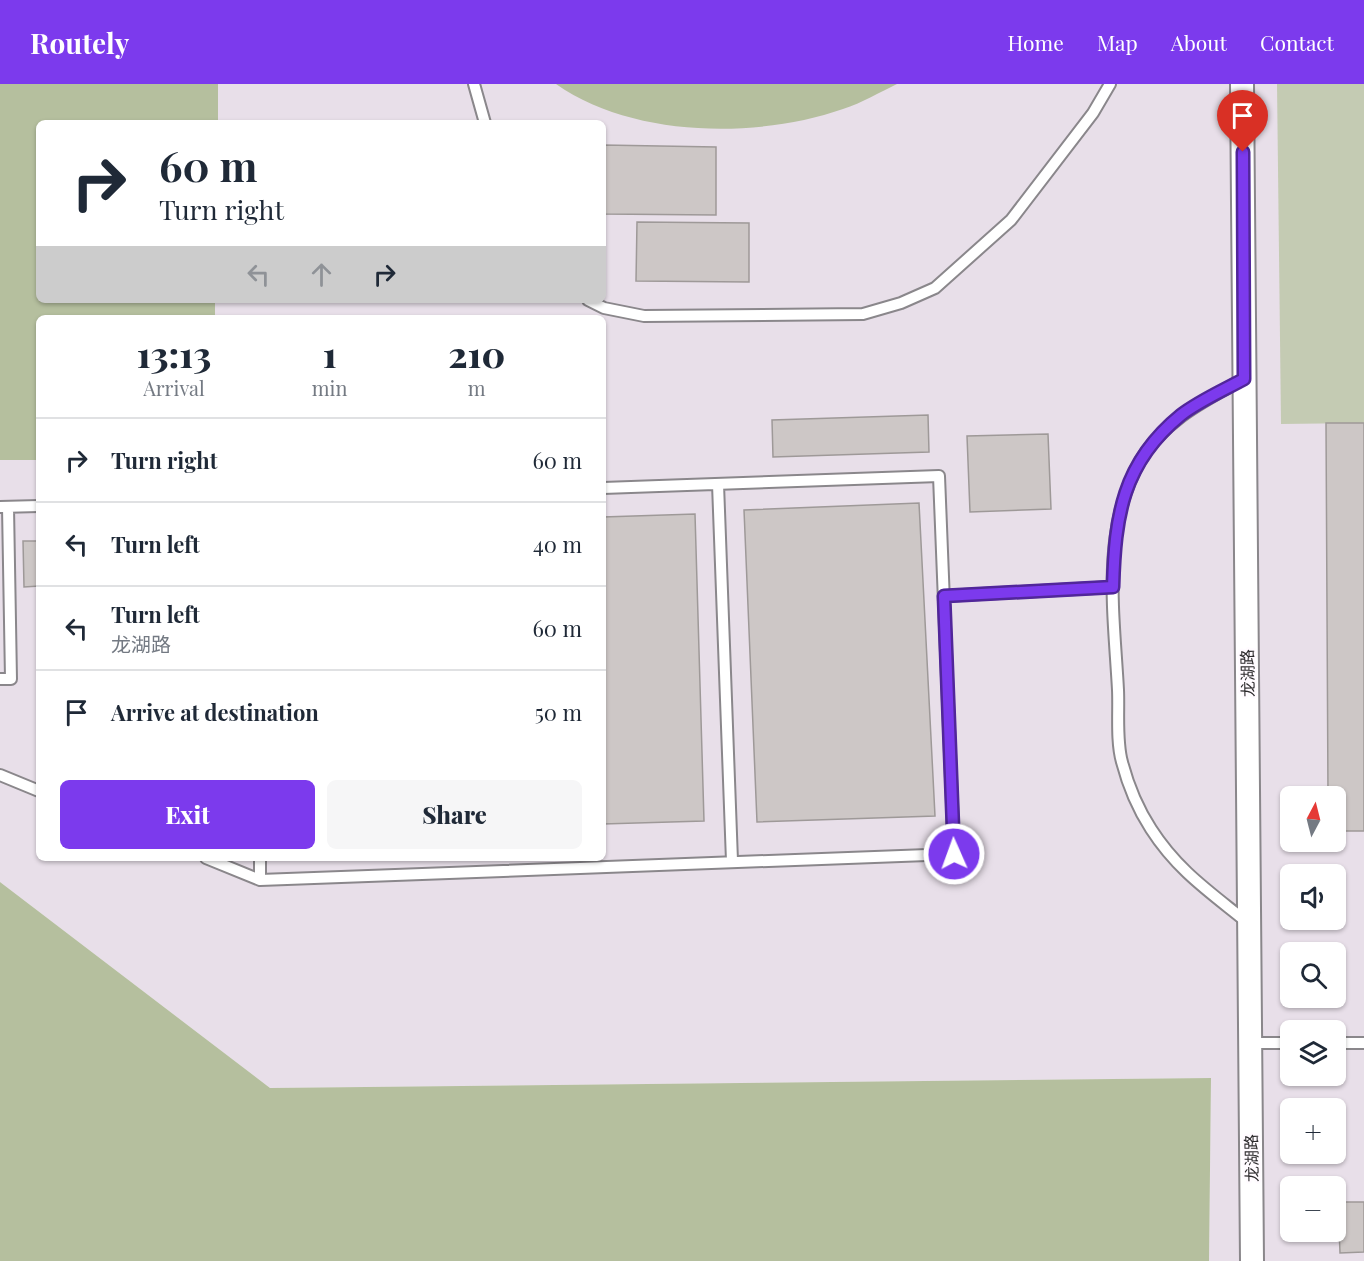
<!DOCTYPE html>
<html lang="en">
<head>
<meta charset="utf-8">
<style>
  body { margin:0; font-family:"Playfair Display","Noto Sans SC",serif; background:#f6f6f7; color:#1f2937; height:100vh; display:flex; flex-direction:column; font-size:22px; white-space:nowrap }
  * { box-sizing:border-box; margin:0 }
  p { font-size:20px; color:#747a83 }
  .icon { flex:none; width:33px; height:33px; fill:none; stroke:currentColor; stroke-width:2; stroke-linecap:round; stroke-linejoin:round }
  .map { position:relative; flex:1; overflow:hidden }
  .drawer { position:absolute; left:36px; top:231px; width:570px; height:546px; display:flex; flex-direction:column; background:#fff; border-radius:9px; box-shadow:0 2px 4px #0004 }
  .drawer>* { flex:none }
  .hud { position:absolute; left:36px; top:36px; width:570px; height:183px; border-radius:9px; box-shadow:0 2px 4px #0004; background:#fff; color:#1f2937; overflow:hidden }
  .needle { width:39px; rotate:7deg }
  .fabs { position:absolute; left:1280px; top:702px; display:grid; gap:12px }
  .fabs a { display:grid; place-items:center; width:66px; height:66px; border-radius:9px; background:#fff; box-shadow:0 2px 4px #0004; font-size:30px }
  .pin { position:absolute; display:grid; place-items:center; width:51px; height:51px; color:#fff; margin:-62px -26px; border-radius:50% 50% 50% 0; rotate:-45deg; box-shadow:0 0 6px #0007 }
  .pin .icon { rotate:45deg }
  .me { position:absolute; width:66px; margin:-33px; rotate:358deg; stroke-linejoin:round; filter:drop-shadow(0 0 4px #0008) }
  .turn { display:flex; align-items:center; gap:21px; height:126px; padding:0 24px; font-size:27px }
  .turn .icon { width:78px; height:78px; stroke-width:2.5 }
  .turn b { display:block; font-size:42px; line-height:51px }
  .lanes { display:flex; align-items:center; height:57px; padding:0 24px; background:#0003; justify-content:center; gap:30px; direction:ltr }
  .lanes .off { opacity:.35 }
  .eta { display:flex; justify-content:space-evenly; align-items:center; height:102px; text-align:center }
  .eta b { font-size:36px; font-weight:800; line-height:42px }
  .cta { display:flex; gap:12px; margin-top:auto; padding:12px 24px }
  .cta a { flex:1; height:69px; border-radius:9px; background:#7c3aed; color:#fff; font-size:24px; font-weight:800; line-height:69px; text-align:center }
  .cta a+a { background:#f6f6f7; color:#1f2937 }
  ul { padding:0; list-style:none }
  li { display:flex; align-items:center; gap:18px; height:84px; padding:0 24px; border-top:2px solid #e0e1e3 }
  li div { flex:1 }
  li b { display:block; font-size:22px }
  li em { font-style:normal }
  header { display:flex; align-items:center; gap:36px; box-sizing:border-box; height:84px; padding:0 30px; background:#7c3aed; color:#fff }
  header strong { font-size:28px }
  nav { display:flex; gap:33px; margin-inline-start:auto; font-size:21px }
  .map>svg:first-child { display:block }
  .built { fill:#e8dfe9; fill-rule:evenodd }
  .green { fill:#c4cbb3 }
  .forest { fill:#b5bf9e }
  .building { fill:#cdc7c6; stroke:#9e9998; stroke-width:1.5 }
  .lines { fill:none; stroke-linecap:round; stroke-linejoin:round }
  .lane-casing { stroke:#8a878b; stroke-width:14 }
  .street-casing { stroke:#8a878b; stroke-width:26 }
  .lane { stroke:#fff; stroke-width:10 }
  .street { stroke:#fff; stroke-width:22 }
  .route-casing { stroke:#51269a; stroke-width:15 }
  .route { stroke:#7c3aed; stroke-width:10 }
  .labels { text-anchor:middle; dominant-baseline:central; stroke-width:5; stroke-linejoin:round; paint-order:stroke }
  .street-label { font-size:16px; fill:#2c2a2c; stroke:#fffbff }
</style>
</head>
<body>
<header>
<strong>Routely</strong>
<nav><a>Home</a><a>Map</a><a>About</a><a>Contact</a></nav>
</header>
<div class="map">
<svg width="1364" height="1177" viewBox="0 0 1364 1177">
  <rect width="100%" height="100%" fill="#f1edf1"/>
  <path class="built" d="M218,0H1364V1177H1209L1211,994L270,1004L0,798V376H39V774H603V234H215V216H603V39H218ZM1290,712H1335V758H1290ZM1290,790H1335V836H1290ZM1290,868H1335V914H1290ZM1290,946H1335V992H1290ZM1290,1024H1335V1070H1290ZM1290,1102H1335V1148H1290Z"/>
  <path class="green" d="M1277,0H1364V339L1281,340Z"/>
  <path class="forest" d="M0,0H218V39H39V216H215V234H39V376H0Z
    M556,0H897C880,8 862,19 843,25C757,55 633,54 556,0Z
    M0,798L270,1004L1211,994L1209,1177H0Z"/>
  <path class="building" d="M603,61L716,63V131L603,130Z
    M637,138L749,139V198L636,197Z
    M928,331L929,368L773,373L772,336Z
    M1326,339H1364V747H1335V712H1328Z
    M1048,350L1051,425L970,428L967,352Z
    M919,419L935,732L757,738L744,426Z
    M695,430L704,737L603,740V433Z
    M23,457H39V502L24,503Z
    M1338,1118H1364V1168L1340,1169Z"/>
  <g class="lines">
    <defs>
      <path id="lane" d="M474,0L485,39
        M588,216L604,224L644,232L863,230L901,219L935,204L1011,136L1093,29L1110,0
        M1244,295C1204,317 1163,337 1139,379C1101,447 1114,530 1118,606C1119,628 1116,657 1122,678C1128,701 1138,725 1151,745C1178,787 1210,808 1248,839
        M718,400L732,777
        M0,423L39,422
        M944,512L1113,503
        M0,595H11L8,423
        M0,691L39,707
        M206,774L260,796
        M260,774V796L954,770L939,392L603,404
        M1250,959H1290
        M1335,959H1364"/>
      <path id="street" d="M1242,0L1252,1177"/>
    </defs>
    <use href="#lane" class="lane-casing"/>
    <use href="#street" class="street-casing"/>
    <use href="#lane" class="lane"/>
    <use href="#street" class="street"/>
  </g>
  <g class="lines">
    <defs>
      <path id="route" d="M954,770L944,512L1113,503C1115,433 1122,379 1181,331C1199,317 1224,306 1244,295L1243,68"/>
    </defs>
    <use href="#route" class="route-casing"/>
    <use href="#route" class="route"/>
  </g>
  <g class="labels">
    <g class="street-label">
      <text transform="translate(1247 589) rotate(-91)">龙湖路</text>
      <text transform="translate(1251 1074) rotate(-91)">龙湖路</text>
    </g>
  </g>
</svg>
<div class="fabs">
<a><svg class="needle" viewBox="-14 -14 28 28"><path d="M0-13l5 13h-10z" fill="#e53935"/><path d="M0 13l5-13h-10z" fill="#747a83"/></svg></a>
<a><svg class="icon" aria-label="sound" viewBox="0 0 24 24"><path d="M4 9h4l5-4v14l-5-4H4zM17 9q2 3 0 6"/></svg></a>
<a><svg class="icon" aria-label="search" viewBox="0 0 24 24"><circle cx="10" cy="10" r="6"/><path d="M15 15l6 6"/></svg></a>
<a><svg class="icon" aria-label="layers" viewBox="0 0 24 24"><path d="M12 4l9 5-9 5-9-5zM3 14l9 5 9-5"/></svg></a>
<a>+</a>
<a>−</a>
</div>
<div class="pin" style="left:1243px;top:68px;background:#d93025"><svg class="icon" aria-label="arrive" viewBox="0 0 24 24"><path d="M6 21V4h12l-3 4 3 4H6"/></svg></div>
<svg class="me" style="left:954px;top:770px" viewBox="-20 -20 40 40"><circle r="17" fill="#7c3aed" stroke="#fff" stroke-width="3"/><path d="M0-11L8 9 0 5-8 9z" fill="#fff"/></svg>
<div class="hud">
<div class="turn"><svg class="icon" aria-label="right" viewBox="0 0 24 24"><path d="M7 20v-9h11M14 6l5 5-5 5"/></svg><div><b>60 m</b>Turn right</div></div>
<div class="lanes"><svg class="icon off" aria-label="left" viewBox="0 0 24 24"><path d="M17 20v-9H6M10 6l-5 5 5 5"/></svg><svg class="icon off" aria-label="ahead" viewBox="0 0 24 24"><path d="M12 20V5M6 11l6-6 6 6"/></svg><svg class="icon" aria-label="right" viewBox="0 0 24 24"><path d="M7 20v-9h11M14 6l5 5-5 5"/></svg></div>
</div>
<section class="drawer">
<div class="eta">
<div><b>13:13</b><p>Arrival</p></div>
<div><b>1</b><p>min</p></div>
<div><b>210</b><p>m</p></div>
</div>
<ul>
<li><svg class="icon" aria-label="right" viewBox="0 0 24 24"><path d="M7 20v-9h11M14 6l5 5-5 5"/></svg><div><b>Turn right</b></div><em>60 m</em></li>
<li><svg class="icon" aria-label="left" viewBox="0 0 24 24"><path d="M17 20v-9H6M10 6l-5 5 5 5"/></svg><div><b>Turn left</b></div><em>40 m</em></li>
<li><svg class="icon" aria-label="left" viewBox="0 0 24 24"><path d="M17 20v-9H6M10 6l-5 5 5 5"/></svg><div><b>Turn left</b><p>龙湖路</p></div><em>60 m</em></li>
<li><svg class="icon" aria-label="arrive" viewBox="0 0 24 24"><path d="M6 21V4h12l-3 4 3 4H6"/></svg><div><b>Arrive at destination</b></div><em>50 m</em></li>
</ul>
<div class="cta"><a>Exit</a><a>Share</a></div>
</section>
</div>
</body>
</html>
